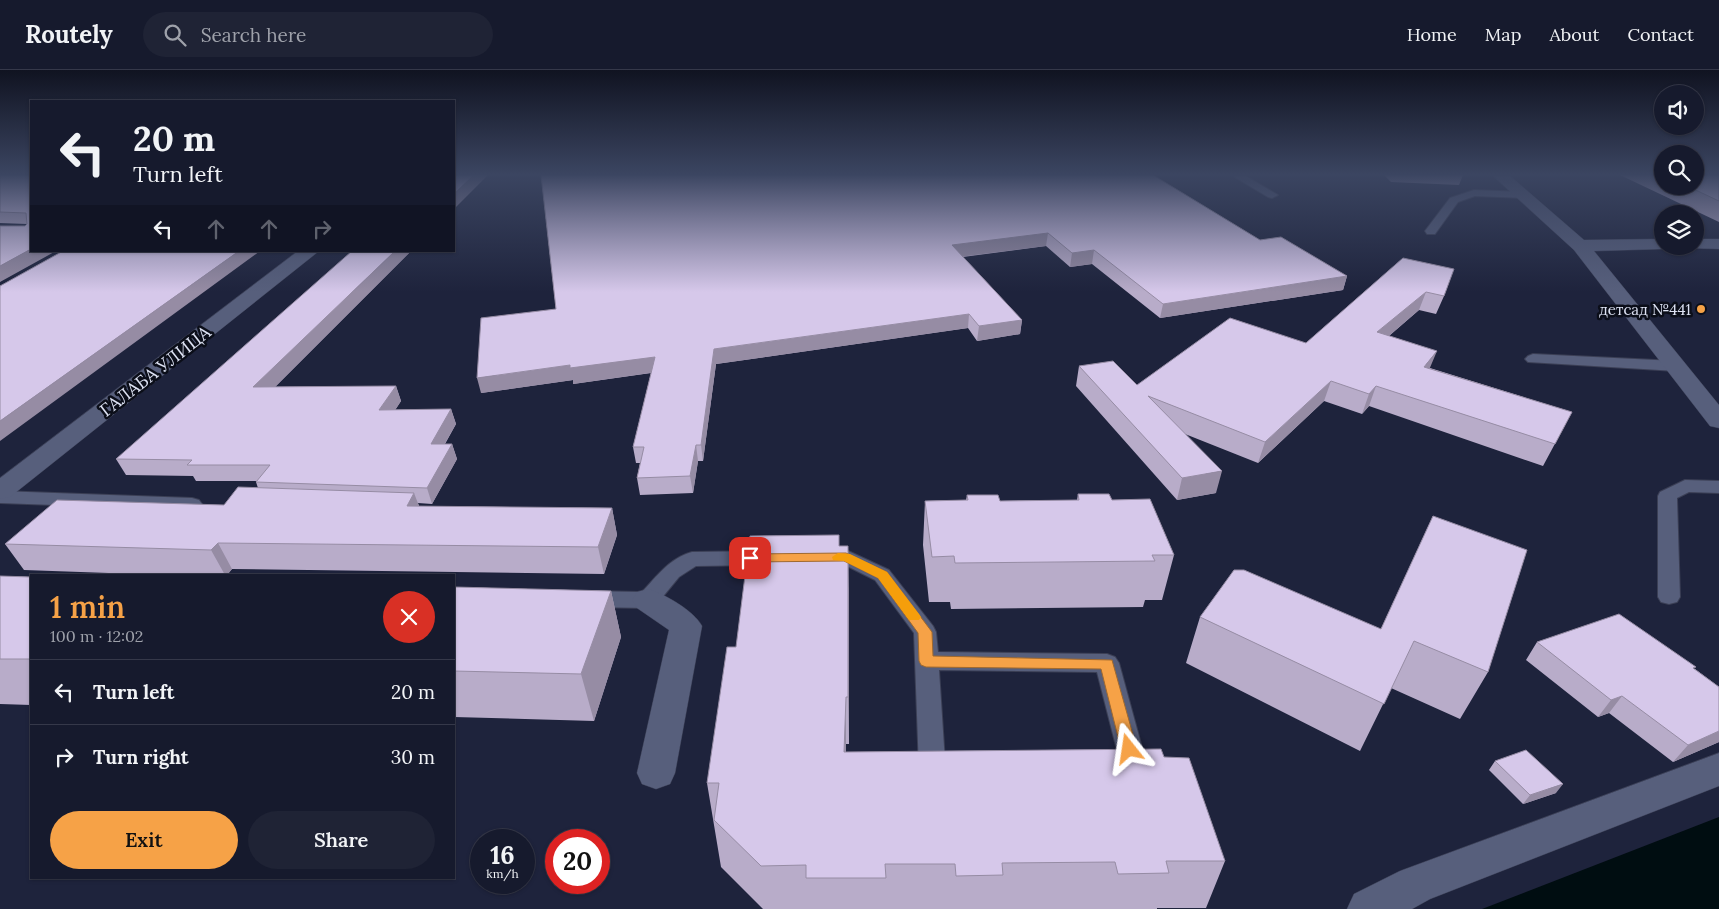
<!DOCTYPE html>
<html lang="en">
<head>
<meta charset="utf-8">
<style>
  body { margin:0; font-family:Lora,serif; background:#1f2335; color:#f1f3f6; height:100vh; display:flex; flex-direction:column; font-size:19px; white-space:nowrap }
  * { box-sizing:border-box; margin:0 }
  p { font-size:16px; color:#9ea1aa }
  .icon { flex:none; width:28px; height:28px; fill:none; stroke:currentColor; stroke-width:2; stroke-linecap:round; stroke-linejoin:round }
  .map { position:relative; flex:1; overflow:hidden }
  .side { position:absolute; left:30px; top:504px; width:425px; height:305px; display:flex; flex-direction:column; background:#161a2d; border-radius:0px; box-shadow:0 1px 4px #0004,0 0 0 1px #353849 }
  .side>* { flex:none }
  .banner { position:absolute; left:30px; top:30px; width:425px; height:152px; border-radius:0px; box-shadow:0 1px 4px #0004,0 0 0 1px #353849; background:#161a2d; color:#f1f3f6; overflow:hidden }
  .tools { position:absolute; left:1654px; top:15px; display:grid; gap:10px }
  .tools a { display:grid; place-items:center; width:50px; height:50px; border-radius:50%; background:#161a2d; box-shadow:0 1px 4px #0004,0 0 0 1px #353849; font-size:25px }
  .speed { position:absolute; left:470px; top:759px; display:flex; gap:10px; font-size:25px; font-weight:700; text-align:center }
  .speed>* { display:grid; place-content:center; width:65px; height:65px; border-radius:50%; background:#161a2d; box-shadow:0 1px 4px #0004,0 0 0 1px #353849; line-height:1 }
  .speed small { font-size:12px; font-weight:400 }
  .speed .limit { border:8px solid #d22; background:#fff; color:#111 }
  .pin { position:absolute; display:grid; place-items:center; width:42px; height:42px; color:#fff; margin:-21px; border-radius:10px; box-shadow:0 2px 8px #0006 }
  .me { position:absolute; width:55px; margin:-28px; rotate:345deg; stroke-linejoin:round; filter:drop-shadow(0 0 4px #0008) }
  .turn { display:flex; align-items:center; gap:18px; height:105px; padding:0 20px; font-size:22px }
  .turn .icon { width:65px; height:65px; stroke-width:2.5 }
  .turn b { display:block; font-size:35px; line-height:42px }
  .lanes { display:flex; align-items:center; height:48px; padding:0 20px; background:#0003; justify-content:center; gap:25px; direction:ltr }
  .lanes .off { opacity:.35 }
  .round { display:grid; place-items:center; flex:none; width:52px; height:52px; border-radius:26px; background:#1f2335 }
  .overview { display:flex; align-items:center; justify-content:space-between; height:85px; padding:0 20px }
  h1 { font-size:30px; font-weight:600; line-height:38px; color:#f6a247 }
  .action { display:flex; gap:10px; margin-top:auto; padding:10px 20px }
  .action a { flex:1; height:58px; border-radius:30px; background:#f6a247; color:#111; font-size:20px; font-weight:600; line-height:58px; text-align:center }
  .action a+a { background:#1f2335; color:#f1f3f6 }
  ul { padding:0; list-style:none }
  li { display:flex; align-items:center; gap:15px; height:65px; padding:0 20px; border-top:1px solid #353849 }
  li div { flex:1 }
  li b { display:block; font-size:19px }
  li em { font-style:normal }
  header { display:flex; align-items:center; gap:30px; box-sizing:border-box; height:70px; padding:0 25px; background:#161a2d; border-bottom:1px solid #353849 }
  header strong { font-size:24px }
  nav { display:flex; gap:28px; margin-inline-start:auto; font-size:18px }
  .search { width:350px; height:45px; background:#1f2335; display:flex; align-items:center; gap:12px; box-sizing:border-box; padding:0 18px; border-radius:28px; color:#9ea1aa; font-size:19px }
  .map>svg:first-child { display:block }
  .water { fill:#000d11 }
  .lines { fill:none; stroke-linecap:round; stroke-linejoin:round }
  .lane-casing { stroke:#3b3f55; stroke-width:2 }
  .street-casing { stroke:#3b3f55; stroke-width:1 }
  .lane { fill:#575f7c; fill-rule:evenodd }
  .street { fill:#575f7c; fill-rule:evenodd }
  .wall { fill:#b8acc9 }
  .shaded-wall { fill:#968ca4 }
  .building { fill:#d6c8ea; stroke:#968ca4 }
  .route { fill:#f6a247; stroke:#a0692e }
  .slow { fill:#f59e0b }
  .poi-dot { fill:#f6a247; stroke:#0b0e19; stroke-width:2 }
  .labels { text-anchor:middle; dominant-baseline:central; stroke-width:5; stroke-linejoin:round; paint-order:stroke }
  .far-poi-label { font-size:15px; fill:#dde2f3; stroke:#0b0e19; text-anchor:end }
  .street-label { font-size:18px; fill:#dde2f3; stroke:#0b0e19 }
</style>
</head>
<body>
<header>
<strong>Routely</strong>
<div class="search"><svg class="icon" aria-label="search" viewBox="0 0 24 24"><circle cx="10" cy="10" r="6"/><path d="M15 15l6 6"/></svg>Search here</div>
<nav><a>Home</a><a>Map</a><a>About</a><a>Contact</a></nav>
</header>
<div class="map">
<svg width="1719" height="839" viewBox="0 0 1719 839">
  <rect width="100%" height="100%" fill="#1e233c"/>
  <path class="water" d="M1719,747V839H1482Z"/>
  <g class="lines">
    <defs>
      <path id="lane" d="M1231,105H1244L1278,125L1272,128L1268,127Z
        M1474,120L1525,122L1531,125L1525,128L1475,126L1458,132L1435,164H1427L1425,161L1450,128Z
        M1533,284L1676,291L1681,293L1684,296L1681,299L1676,301L1528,292L1525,289L1528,286Z
        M1685,410L1719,411V423L1689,422L1677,428L1680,527L1677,532L1669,534L1661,532L1658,527V426L1660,422Z
        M0,421L192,428L199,430L202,434L199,438L192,440L0,433Z
        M846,480L889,500L933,556L936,562L938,582L1107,584L1115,587L1119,593L1147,696L1143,704L1134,707L1118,704L1114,696L1119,688L1097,602L939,600L945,692L950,700L946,708L937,711L923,708L919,700L914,563L875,510L843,494L823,495L816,493L813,488L816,483Z
        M771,481L778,483L781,488L778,493L771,495L696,496L679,507L656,535L648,538L587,537L579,534L576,529L579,524L587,521L642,522C657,506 670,488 692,482Z"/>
      <path id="street" d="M1492,105H1509L1584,170L1662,169V176H1669L1662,179L1594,181L1719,335V358L1710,356L1574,180Z
        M1695,169H1719V179L1689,178L1688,176H1695Z
        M298,181H319L10,427L0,429V408Z
        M648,519C665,524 694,541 702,556L675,703L670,714L656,719L642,714L637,703L669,560L637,538L632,530L637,522Z
        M1719,683V716L1430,829L1412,839H1347L1354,824L1400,801Z"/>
    </defs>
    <use href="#lane" class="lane-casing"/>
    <use href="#street" class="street-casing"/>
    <use href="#lane" class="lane"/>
    <use href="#street" class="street"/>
  </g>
  <path class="wall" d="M0,105H31V181L25,156L27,154L0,153Z
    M541,105L1260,170L1347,206L1343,220L1160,248L1092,194L1070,197L1046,176L963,187L1022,250L1020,264L977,271L968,258L716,294L703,391H698L693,423L640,425L637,408L640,393H636L633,377L651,303L573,314V310L481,323L556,239Z
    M1384,105H1463L1459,115L1391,112Z
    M1620,105H1662V116H1695L1719,105V152Z
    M411,181L275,317L396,316L401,331L395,340L451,339L456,354L445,374H452L457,389L432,434L418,433L419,436L612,438L617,465L604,504L232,499L227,505H165L24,500L5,474L224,435L258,418L256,412L257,411H196L193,406L126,405L116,389Z
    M1403,188L1444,226L1436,244L1419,240L1389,266L1430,298L1572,342L1543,396L1369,336L1362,344L1324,331L1258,393L1185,364L1216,423L1177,430L1076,316L1079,296L1137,315L1306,273Z
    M1078,424L1112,430L1174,485L1162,530H1145L1143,537L951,539L950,532H929L923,475L925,431L966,430L967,425L1000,431L1077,430Z
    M1433,446L1488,602L1460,649L1391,618L1360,681L1186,593L1200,547L1381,559Z
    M839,465V476L849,521V674H846V682L1164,687L1225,791L1206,838H1157V839H763L721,797L707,713L736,577Z
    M0,506L31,507V635L0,634Z
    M454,517L611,521L621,567L594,651L454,647Z
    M1537,572L1695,599L1719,617V672L1673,692L1609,643L1598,647L1526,590Z
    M1495,691L1556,723L1523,734L1489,700Z"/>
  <path class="shaded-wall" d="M474,105H488L454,139V124Z
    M1048,163L1046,176L951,188L952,175Z
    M31,179V181H56L0,212V196Z
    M1094,180L1092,194L1070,197L1072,183Z
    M239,181H260L0,371V351Z
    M395,181H411L260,332L253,317Z
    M1347,206L1343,220L1160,248L1163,234Z
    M1426,222L1419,240L1370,282L1377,262Z
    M969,244L968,258L716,294L703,391L701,375L714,279Z
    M1022,250L1020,264L977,271L979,256Z
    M1437,281L1429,300L1424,297Z
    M655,287L657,302L573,314V310L481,323L477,308L570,295Z
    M1331,311L1324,331L1258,393L1265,372Z
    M396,316L401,331L385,356L379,340Z
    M1376,316L1369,336L1362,344L1369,324Z
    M451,339L456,354L436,389L431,374Z
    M452,374L457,389L432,434L427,418Z
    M696,375L698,391L693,423L690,406Z
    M1222,401L1216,423L1177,430L1182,408Z
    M414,423L424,449L407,436Z
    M612,438L617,465L604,504L598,477Z
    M218,473L232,499L227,505H225L211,480Z
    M848,476L849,521V674L848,627Z
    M611,521L621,567L594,651L581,604Z
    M1622,626L1609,643L1598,647L1611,630Z
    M846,627V674L845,729L844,682Z
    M1719,661V672L1673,692L1688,675Z
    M1563,714L1556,723L1523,734L1530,725Z"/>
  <path class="building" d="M0,105H31V179L0,196V156H25L27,154L26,143L0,142Z
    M454,105H474L454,124Z
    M541,105H1153L1260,170L1281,167L1347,206L1163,234L1094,180L1072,183L1048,163L952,175L1022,250L979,256L969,244L714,279L701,375H696L690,406L637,408L644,377H633L655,287L570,298V295L477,308L481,248L556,239Z
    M1695,105H1719V131L1687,116H1695Z
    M63,181H239L0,351V216Z
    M352,181H395L253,317L396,316L379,340L451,339L431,374H452L427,418L256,412L270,395H187L192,390L116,389Z
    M1403,188L1454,199L1444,226L1426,222L1377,262L1437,281L1424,297L1572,342L1555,374L1376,316L1369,324L1331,311L1265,372L1148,326L1222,401L1182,408L1079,296L1113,291L1137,315L1230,248L1306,273Z
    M238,417L414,423L407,436L612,438L598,477L218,473L211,480L5,474L57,430L224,435Z
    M1078,424H1109L1112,430L1150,429L1174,485H1152L1155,491L955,493L954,486L932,487L925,431L968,430L967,425H998L1000,431L1079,430Z
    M1433,446L1527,480L1488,602L1414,571L1384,634L1200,547L1234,500H1244L1381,559Z
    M839,465V476H848V627H846L844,682L1161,679L1164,687L1189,688L1225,791H1166L1169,803L1118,804L1115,792L1002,793L1003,805L956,806L955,794H885L886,808H806V795L761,796L714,750L719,713H707L727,577H736L750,466Z
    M0,506L31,507V589H0Z
    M454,517L611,521L581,604L454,601Z
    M1619,544L1696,597L1693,598L1719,617V661L1688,675L1622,626L1611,630L1537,572Z
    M1526,680L1563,714L1530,725L1495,691Z"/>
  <linearGradient id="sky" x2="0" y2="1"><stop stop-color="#101321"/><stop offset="0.47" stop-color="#3b4561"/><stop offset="1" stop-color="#3b4561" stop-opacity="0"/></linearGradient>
  <rect width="1719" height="222" fill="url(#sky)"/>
  <path class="route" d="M846,483L887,502L932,562L933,586L1112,590L1137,679L1135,683L1129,685L1124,683L1121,679L1101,599L926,597L921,595L919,591L918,563L878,508L844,491L750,492L744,488L750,484Z"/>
  <path class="slow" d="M838,483L850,484L887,502L919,544L921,547L919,550H909L878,508L844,491L833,490L832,487Z"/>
  <circle class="poi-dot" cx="1701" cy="239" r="5"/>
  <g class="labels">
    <g class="far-poi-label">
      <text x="1691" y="239">детсад №441</text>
    </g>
    <g class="street-label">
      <text transform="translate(155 301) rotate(-38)">ГАЛАБА УЛИЦА</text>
    </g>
  </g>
</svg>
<div class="tools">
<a><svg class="icon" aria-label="sound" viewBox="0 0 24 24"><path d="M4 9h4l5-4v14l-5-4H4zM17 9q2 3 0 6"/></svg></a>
<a><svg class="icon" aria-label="search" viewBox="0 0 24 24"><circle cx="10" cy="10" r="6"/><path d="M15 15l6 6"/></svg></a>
<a><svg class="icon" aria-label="layers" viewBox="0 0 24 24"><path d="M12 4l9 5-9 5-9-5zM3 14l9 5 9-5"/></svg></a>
</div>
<div class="speed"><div>16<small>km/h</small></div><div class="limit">20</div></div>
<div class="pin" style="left:750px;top:488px;background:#d93025"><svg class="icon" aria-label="arrive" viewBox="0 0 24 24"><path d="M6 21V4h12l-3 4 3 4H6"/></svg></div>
<svg class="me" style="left:1129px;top:679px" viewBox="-20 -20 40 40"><path d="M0-17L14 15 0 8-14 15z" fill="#f6a247" stroke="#fff" stroke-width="4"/></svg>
<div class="banner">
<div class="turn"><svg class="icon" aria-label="left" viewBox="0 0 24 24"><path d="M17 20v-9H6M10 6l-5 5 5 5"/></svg><div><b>20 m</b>Turn left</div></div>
<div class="lanes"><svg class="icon" aria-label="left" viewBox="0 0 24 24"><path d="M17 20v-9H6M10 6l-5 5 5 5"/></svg><svg class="icon off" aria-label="ahead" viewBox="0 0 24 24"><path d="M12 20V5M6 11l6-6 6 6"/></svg><svg class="icon off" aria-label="ahead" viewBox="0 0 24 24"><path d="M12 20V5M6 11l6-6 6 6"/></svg><svg class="icon off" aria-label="right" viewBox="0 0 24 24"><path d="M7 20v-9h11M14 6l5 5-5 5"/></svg></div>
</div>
<section class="side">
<div class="overview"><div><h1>1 min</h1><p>100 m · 12:02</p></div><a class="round" style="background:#d93025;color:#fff"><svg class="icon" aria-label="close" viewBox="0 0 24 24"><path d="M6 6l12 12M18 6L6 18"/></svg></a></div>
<ul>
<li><svg class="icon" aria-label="left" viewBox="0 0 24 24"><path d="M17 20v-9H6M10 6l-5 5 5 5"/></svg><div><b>Turn left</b></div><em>20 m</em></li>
<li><svg class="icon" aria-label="right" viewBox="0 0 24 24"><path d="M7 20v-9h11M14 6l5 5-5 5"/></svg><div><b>Turn right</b></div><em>30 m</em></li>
</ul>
<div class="action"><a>Exit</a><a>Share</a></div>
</section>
</div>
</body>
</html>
